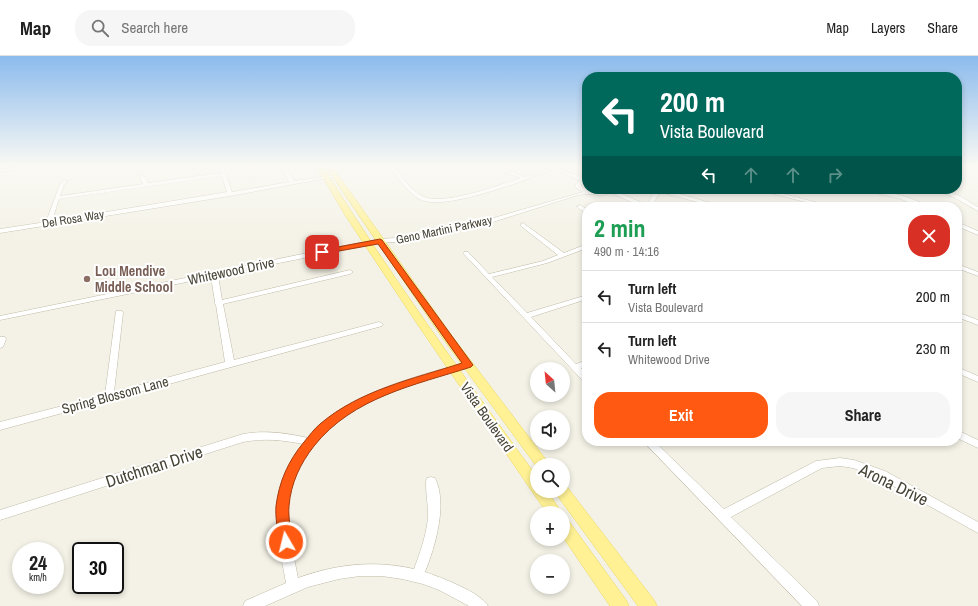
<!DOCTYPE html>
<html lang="en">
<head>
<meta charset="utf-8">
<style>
  body { margin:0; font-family:"Archivo Narrow",sans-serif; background:#f6f6f6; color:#222; height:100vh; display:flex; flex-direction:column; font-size:15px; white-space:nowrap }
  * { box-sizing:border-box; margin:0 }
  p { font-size:13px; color:#767676 }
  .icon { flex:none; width:22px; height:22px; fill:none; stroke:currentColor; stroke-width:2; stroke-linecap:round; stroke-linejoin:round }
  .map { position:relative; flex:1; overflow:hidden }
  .sheet { position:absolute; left:582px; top:146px; width:380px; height:244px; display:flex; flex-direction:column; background:#fff; border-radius:16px; box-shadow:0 2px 6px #0003 }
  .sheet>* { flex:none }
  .top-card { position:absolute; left:582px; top:16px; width:380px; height:122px; border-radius:16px; box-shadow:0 2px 6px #0003; background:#00695c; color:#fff; overflow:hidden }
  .needle { width:26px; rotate:333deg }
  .controls { position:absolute; left:530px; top:306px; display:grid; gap:8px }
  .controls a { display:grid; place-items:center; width:40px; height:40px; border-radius:50%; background:#fff; box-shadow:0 2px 6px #0003; font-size:20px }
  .speed { position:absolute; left:12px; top:486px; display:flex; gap:8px; font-size:20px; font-weight:700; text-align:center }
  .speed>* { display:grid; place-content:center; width:52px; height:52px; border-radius:50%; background:#fff; box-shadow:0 2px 6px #0003; line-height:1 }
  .speed small { font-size:10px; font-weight:400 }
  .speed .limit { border:2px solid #111; border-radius:6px; background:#fff; color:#111 }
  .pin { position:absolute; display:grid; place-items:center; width:34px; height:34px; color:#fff; margin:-17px; border-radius:8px; box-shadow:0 2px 6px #0006 }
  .me { position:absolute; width:44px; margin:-22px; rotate:352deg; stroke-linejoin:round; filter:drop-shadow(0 0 3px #0008) }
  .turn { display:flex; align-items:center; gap:14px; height:84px; padding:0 12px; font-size:18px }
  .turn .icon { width:52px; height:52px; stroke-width:2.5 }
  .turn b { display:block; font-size:28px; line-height:34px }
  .lanes { display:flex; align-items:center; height:38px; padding:0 12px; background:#0003; justify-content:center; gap:20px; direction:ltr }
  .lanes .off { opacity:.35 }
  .round { display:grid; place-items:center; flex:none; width:42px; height:42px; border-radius:16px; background:#f6f6f6 }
  .overview { display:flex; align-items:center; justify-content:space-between; height:68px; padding:0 12px }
  h1 { font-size:24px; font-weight:700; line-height:30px; color:#1e9e55 }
  .cta { display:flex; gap:8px; margin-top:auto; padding:8px 12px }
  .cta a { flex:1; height:46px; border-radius:16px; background:#ff5912; color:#fff; font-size:16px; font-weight:700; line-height:46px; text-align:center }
  .cta a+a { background:#f6f6f6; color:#222 }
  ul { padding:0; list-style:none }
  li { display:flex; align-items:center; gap:12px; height:52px; padding:0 12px; border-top:1px solid #e0e0e0 }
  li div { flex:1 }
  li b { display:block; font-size:15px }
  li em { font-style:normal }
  header { display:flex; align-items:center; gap:24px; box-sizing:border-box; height:56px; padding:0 20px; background:#fff; border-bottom:1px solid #e0e0e0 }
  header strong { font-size:19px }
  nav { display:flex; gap:22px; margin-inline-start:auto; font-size:14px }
  .search { width:280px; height:36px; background:#f6f6f6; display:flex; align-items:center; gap:10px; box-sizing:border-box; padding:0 14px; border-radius:16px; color:#767676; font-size:15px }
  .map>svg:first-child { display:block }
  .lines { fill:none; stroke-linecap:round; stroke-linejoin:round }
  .minor-casing { stroke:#c0bba8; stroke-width:1 }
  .major-casing { stroke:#e9d55f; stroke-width:1 }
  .minor { fill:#fff; fill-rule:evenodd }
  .major { fill:#fff194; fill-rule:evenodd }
  .route { fill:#ff5912; stroke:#a63a0c }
  .education-dot { fill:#8d6e63; stroke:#fff; stroke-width:1.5 }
  .labels { text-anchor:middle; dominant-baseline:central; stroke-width:4; stroke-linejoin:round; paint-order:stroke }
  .far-street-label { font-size:12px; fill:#474335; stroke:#fff }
  .education-label { font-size:14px; font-weight:bold; fill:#785e54; stroke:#fff; text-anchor:start }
  .street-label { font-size:14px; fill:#474335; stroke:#fff }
  .near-street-label { font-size:17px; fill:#474335; stroke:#fff }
</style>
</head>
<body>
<header>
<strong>Map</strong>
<div class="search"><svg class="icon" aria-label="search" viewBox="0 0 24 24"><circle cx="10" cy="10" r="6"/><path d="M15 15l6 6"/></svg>Search here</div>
<nav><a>Map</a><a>Layers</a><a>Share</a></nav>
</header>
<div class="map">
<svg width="978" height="550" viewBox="0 0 978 550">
  <rect width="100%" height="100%" fill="#f4f2e6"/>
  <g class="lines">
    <defs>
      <path id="minor" d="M30,109H45L0,116V114Z
        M219,109H223L232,136L289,126L280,109H285L294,125L336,119L338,120L230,140L0,177V173L46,166L60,128L64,124L68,125L64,129L60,140L143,128L139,120L141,119L146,122L148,127L221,117ZM222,120L227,136L52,165L59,143Z
        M387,109H392C401,120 410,133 422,140C441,151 500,129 520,122L487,109H495L525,121L547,113L540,109L552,111L563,109L556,112L587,123V126L581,128V130C595,139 603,133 618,133L615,135L647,149L656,133H662L725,151H716L660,136L651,151H643L611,137L602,139L589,138L578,139L493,166L395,186L380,187L218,219L222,244L350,214L353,216L350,218L223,248L234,304L379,266L383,268L382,270L0,374V366L105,339L116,255H122L123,257L114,336L225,306L216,249L214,247L215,246L211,221L0,264V260L322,194L380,183L395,182L490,163L583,136L575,131L577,126L581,125C575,122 557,114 552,114C547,114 527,123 520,126C498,133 440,154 419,143C406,135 397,120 387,109Z
        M755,133H764L835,151H825Z
        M859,133C878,133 913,140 928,151H920L901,143Z
        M934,133C950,133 965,143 978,151V155L955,142Z
        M580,149L587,153V158L578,152L577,151Z
        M957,166L978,175V179L957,170Z
        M523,167L564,197L587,188V192L547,207L492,221L527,257L587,239V243L531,261L576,308L587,304V310L581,312L587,319V327L584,326L463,197L464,196H468L489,218L543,205L558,199L521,170V168Z
        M957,208L978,216V220L957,212Z
        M957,256L978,264V269L957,261Z
        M0,281H5L6,283L3,291L0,292Z
        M468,306L471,307L472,309L471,311C411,329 341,345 305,402C296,417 289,433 288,450C286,474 294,499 298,522C336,508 375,504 414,513C420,497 426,480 428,462C429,453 424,427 427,422L431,421L435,422C448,448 435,491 425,516C440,521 482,537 488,550H469L439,534L423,528L402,523L382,520H360L339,523L308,531L265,550H243L245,545L286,527C280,491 269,456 284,420C289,409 296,399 303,388C283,384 264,382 243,386L0,464V454L243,378C266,374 286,377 308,382C313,377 318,371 323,366C361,334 421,319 468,306Z
        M957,311L978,320V326L957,317Z
        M957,374L978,384V392L957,382Z
        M643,385H654L724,453L816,405L840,402L854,404L885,415L978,466V477L877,421L853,412L840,410L822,412L731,461L817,545L819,550H802Z"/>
      <path id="major" d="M316,109H322C388,217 463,319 537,421V435H547L562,457H547L418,269L345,159Z
        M325,109H331L452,280L550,409H537V411L444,284Z
        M563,430L567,431L654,544L657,550H638L557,439L555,435H563Z
        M563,462L568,464L626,544L629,550H610L563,481Z"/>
    </defs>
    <use href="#minor" class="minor-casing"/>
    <use href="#major" class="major-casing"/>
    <use href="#minor" class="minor"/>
    <use href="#major" class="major"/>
  </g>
  <linearGradient id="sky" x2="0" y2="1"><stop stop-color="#8bbbed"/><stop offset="0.59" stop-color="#faf9f4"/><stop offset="1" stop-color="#faf9f4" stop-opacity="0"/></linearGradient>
  <rect width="978" height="186" fill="url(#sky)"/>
  <path class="route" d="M380,183L382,184L473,309L471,311C415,329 353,341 314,390C300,408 291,427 289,450C288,462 291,475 293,486L291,491L286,493L281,491L279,486C278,475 275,461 276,450C279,426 288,405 304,386C309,380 314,373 320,368C360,334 413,323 462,307L378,188L322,198L318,196L322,194Z"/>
  <circle class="education-dot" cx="87" cy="223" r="4"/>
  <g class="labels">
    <g class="far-street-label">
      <text transform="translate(73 163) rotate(-9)">Del Rosa Way</text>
      <text transform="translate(444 174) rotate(-12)">Geno Martini Parkway</text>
    </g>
    <g class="education-label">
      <text x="95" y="215">Lou Mendive<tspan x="95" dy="16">Middle School</tspan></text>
    </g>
    <g class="street-label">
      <text transform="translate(231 215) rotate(-12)">Whitewood Drive</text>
      <text transform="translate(115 339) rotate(-15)">Spring Blossom Lane</text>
      <text transform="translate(487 361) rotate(55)">Vista Boulevard</text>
    </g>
    <g class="near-street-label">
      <text transform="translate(154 410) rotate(-18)">Dutchman Drive</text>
      <text transform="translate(894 428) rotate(26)">Arona Drive</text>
    </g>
  </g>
</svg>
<div class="controls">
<a><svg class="needle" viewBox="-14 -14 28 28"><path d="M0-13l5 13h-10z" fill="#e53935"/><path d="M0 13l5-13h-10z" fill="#767676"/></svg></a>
<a><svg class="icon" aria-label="sound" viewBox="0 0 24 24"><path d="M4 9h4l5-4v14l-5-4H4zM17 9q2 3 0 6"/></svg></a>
<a><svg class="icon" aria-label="search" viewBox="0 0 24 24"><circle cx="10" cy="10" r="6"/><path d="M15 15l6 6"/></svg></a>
<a>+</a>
<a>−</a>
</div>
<div class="speed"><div>24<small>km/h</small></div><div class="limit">30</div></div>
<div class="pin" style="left:322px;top:196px;background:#d93025"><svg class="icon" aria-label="arrive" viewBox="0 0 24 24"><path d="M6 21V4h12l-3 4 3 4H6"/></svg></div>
<svg class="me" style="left:286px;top:486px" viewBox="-20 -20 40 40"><circle r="17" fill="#ff5912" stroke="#fff" stroke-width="3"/><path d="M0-11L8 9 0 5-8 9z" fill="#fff"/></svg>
<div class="top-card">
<div class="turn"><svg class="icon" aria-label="left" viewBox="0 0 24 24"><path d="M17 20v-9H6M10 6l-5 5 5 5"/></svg><div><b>200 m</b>Vista Boulevard</div></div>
<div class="lanes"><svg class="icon" aria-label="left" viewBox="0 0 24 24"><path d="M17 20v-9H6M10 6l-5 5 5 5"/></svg><svg class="icon off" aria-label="ahead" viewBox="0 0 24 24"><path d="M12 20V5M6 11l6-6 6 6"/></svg><svg class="icon off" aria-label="ahead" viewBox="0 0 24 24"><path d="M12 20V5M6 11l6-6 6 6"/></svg><svg class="icon off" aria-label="right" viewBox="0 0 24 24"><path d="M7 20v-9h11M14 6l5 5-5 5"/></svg></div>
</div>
<section class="sheet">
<div class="overview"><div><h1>2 min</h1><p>490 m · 14:16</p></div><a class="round" style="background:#d93025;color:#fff"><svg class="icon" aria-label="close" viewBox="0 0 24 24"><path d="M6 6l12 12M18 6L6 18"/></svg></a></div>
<ul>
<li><svg class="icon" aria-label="left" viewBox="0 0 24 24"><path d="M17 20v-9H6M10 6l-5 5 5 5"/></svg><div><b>Turn left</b><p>Vista Boulevard</p></div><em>200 m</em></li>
<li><svg class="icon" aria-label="left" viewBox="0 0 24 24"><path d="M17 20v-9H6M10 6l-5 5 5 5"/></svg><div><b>Turn left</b><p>Whitewood Drive</p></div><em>230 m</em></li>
</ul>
<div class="cta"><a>Exit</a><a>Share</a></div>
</section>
</div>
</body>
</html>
